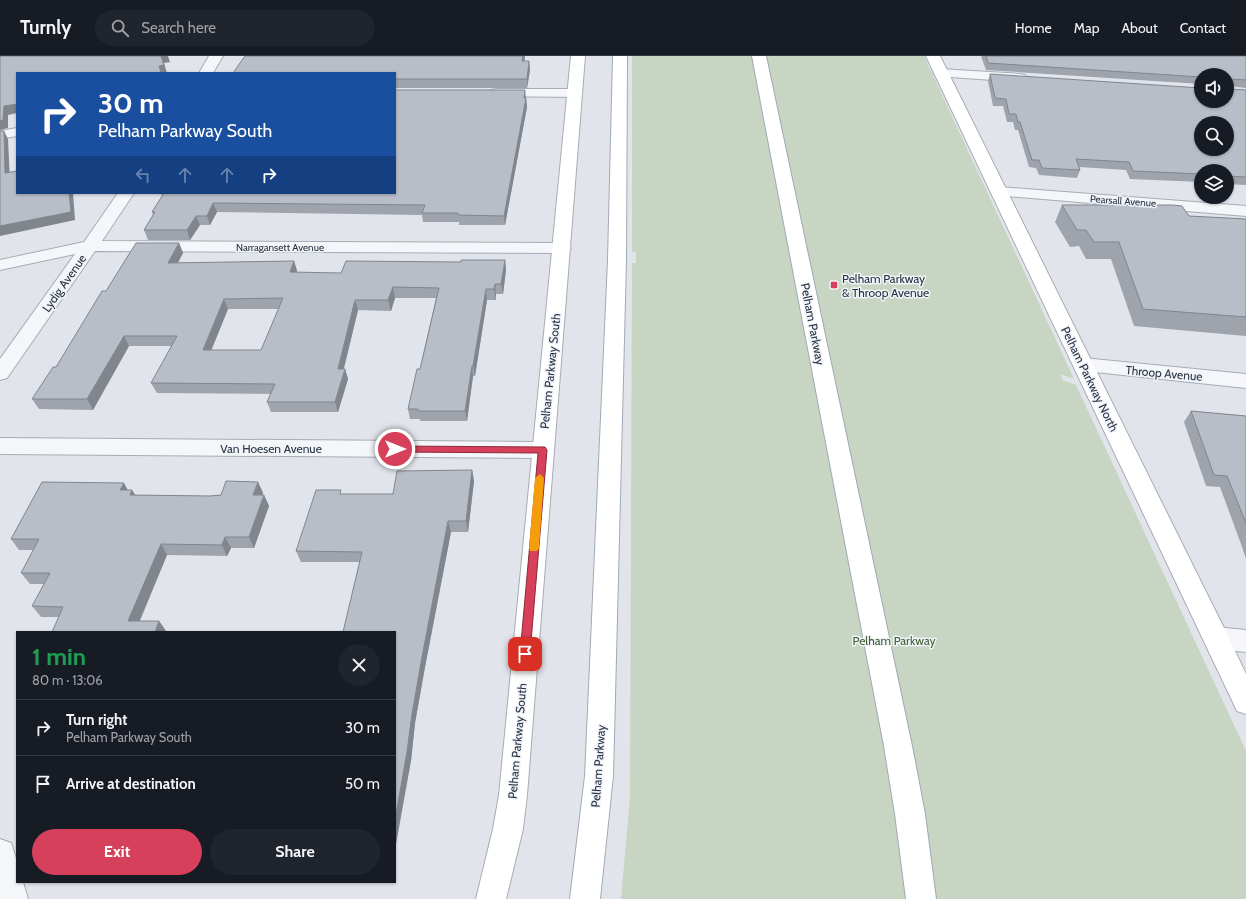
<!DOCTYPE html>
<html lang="en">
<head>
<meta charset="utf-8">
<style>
  body { margin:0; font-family:Cabin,sans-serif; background:#20242c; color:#f1f3f6; height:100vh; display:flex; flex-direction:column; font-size:15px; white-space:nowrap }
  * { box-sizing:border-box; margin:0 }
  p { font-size:13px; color:#9ea1a6 }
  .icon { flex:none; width:22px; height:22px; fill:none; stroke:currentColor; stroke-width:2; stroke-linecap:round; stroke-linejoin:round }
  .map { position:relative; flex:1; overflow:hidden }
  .drawer { position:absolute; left:16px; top:575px; width:380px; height:252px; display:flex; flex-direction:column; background:#171b24; border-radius:0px; box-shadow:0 1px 3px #0004 }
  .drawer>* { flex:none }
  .guide { position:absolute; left:16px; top:16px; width:380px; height:122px; border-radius:0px; box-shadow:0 1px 3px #0004; background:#1a4fa0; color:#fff; overflow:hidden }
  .buttons { position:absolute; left:1194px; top:12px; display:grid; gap:8px }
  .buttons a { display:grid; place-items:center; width:40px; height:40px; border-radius:50%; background:#171b24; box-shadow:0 1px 3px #0004; font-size:20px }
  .pin { position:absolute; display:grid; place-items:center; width:34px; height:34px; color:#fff; margin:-17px; border-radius:8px; box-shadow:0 2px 6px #0006 }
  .me { position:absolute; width:44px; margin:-22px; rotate:90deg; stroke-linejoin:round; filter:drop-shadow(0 0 3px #0008) }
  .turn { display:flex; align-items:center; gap:14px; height:84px; padding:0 16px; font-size:18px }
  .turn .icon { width:52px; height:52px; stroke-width:2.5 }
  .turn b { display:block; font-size:28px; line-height:34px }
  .lanes { display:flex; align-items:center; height:38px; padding:0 16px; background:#0003; justify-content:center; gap:20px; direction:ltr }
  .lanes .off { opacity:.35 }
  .round { display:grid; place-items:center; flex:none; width:42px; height:42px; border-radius:21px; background:#20242c }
  .headline { display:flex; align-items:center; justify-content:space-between; height:68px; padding:0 16px }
  h1 { font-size:24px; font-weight:700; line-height:30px; color:#1e9e55 }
  .cta { display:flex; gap:8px; margin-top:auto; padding:8px 16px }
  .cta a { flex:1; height:46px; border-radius:24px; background:#d6405a; color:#fff; font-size:16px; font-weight:700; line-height:46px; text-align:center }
  .cta a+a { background:#20242c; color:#f1f3f6 }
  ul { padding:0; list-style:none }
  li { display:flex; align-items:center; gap:12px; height:56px; padding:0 16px; border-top:1px solid #363941 }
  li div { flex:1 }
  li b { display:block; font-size:15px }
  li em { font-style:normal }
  header { display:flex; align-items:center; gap:24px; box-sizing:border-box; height:56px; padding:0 20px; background:#171b24; border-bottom:1px solid #363941 }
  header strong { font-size:19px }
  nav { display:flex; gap:22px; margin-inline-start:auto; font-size:14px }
  .search { width:280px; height:36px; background:#20242c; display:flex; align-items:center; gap:10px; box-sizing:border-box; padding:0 14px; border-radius:22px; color:#9ea1a6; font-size:15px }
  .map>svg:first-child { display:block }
  .green { fill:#c7d5c2 }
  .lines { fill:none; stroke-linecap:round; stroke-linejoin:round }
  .street-casing { stroke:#a6acb5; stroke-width:2 }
  .secondary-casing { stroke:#a6acb5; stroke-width:2 }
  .primary-casing { stroke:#a0aab7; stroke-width:2 }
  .street { fill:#f4f6f9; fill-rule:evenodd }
  .secondary { fill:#fff; fill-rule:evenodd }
  .primary { fill:#fff; fill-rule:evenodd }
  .wall { fill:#9ea3ac; fill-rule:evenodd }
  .shaded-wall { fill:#81858c }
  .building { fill:#b8bec8; stroke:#81858c; fill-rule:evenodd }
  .route { fill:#d6405a; stroke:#8b2a3a }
  .slow { fill:#f59e0b }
  .poi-dot { fill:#d6405a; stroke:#f1f4f8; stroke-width:1.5 }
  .labels { text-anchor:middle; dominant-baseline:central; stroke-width:3; stroke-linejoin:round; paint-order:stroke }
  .far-street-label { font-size:10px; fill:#283343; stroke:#f1f4f8 }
  .poi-label { font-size:12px; fill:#283343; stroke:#f1f4f8; text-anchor:start }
  .street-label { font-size:12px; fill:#283343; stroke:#f1f4f8 }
  .park-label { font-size:12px; fill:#3e6035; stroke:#f1f4f8 }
</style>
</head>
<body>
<header>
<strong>Turnly</strong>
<div class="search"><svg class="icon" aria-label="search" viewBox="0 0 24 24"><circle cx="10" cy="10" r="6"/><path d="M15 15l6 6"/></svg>Search here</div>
<nav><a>Home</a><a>Map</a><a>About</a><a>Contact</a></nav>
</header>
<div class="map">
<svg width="1246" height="843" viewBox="0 0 1246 843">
  <rect width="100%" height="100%" fill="#e1e5eb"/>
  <path class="green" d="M632,0H924L1074,323L1060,318L1063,324L1076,329L1246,695V843H621L630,742L632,207H636V196H632Z"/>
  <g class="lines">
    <defs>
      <path id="street" d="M209,0H223L213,17H199Z
        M941,13L1020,18L1025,19L1027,22L1025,25L1020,26L936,20L934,17L936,14Z
        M496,33H575L580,34L582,37L580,40L575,41L491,40L489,37L491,34Z
        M17,72V80L0,83V75Z
        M1000,131L1246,150V160L994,139L992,136L994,133Z
        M118,137H134L102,185L562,187L568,188L571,192L568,196L562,197L95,195L7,322L0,324V303L75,198L0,214V204L84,186Z
        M1083,302L1246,318V332L1076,314L1073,309L1076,304Z
        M0,382L542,386L550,389L553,394L550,399L542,402L0,398Z
        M1216,571L1246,574V596L1216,593L1207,590L1203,582L1207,574Z
        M0,783L11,787L17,805V826H23L28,843H0Z"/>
      <path id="secondary" d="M571,0H585L527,739L523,773L506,843H476L493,773L499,739Z
        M926,0H940L1225,574L1246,618V658L1237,655Z"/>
      <path id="primary" d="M613,0H627L626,204L613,720L600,843H570L585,720L608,204Z
        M752,0H766L912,690L925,758L936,843H906L895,758L884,690Z"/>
    </defs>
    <use href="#street" class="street-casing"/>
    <use href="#secondary" class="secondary-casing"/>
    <use href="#primary" class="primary-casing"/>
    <use href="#street" class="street"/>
    <use href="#secondary" class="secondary"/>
    <use href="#primary" class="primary"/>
  </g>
  <path class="wall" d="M245,0H525L524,5H529L530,14L527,32H395V17Z
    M981,0H1246V32L1229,30V33L1246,34V129L1227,128V115H1201V126L1130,123L1126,114L1079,111L1080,114L1077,122L1039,119L1036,112L1029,111L1018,74H1015L1013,66H1007L1003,50H993L988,25L990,18L1201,45L1227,19H1201V28L986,14Z
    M526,42L527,51L505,169H459V166H423L422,159L217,156L210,169H200L190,184H148L144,174L153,159L152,156L162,140L161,137H395Z
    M1062,149L1189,160L1246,163V280L1134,270L1111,203H1086L1079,190L1070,191L1055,166Z
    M179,187L183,197L178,207L294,205L297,215V217H341L461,206L505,204L506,214L503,238H496V244H487L475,320H473L467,365H420V363H410L408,353L420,313L436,242H395L391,255L358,254L344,313H345L348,323L338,356H271L267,346L271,338L157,337L151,327L172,290H129L93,354L39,353L32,343L56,311L106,235ZM228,253H279L261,294H211Z
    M1191,355L1246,360V503L1241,488L1220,431L1206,430L1184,366Z
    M472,414L474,425L468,476H451L425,611L415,667L411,705L359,506H301L296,495L342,438H393Z
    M258,426L263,437L262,439H264L269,450L254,492H231L227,500L167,499L140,565H159L166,575L59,561H41L32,550L45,528H30L21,517L34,494H19L11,483L128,434H132L135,439L210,440L221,439Z"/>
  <path class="shaded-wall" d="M161,0H168L170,6L164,7L167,17H161L159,10Z
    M523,0H525L523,14L522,5Z
    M529,5L530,14L527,32V23Z
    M525,34L527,51L505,169L504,160Z
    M17,48V57L8,59V72L0,74V65L4,50Z
    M4,75L8,83L10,126L5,117Z
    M69,137H73L75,164L0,180V170Z
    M213,147L217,156L210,169L207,160Z
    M196,160L200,169L190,184L187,174Z
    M179,187L183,197L172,217L168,207Z
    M505,204L506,214L503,238L501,228Z
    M294,205L297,215L293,227L290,216Z
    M495,228L496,238V244L494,233Z
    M393,231L395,242L391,255L388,244Z
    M486,233L487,244L475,320L473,310Z
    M224,243L228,253L207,305L203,294Z
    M355,244L358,254L341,323L338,313Z
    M124,280L129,290L93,354L87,343Z
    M472,310L473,320L467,365L465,355Z
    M345,313L348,323L338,356L335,346Z
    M472,414L474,425L468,476L466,465Z
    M258,426L263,437L258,449L253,439Z
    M124,427L130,438L120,434Z
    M132,434L139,445L130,439Z
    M264,439L269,450L254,492L249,481Z
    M448,465L451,476L425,611L415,667L411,705L395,794V764L412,658L422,601Z
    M225,481L231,492L227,500L222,489Z
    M161,488L167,499L135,575L128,565Z
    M159,565L166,575V576H155Z"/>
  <path class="building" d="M0,0H161L164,9L159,10L161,17H17V48L4,50L3,64L0,65Z
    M245,0H523L522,5H529L527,23H395V17H233Z
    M986,0H1246V24L1230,23L1229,33L1246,34V121L1227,120V115H1201V118L1133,115L1129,106L1076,103L1080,114L1042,112L1039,104H1032L1020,66H1018L1016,58H1009L1006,43L995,42L990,18L1201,32V45H1227V19H1201V21L988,7ZM1201,67H1227V93H1201Z
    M395,34H525L524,42H526L504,160L458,159V157H422L425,149L213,147L207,160H196L187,174H144L155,156H152L164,137H395Z
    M0,75H4L5,117L17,115V137H69L71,156L0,170Z
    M1062,149H1172L1182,150L1189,160L1246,163V261L1143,253L1119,186H1094L1086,174H1077Z
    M136,187H179L168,207L294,205L290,216L341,217L346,205L461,206V204H505L501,228H495L494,233H486L473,310H472L465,355H418V353H408L417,313H420L439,232L393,231L388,244H355L338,313H345L335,346H267L275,328L151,327L177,280H124L87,343H32L53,311H56L102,235H106ZM283,242L261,294H203L224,243Z
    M1191,355L1246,360V467L1227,420L1214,419Z
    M472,414L466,465H448L422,601L412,658L407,696L395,764V576H343L362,496L296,495L316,434H341L340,438H393L397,415Z
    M226,425L258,426L253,439H264L249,481H225L222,489L161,488L128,565H159L155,576H52L63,551L32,550L50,517H21L39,483H11L42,426L124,427L120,434H132L130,439L210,440L221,439Z"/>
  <path class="route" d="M392,390L545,391L547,394L530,598L529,601L525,602L521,601L520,598L538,397L395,396L390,393Z"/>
  <path class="slow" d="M540,418L544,422L539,492L537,495H530L529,492L535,422Z"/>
  <rect class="poi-dot" x="830" y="225" width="8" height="8" rx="2"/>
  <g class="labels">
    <g class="far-street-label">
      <text transform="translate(1123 145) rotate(4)">Pearsall Avenue</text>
      <text x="280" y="191">Narragansett Avenue</text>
    </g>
    <g class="poi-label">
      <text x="842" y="222">Pelham Parkway<tspan x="842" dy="14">&amp; Throop Avenue</tspan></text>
    </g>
    <g class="street-label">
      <text transform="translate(64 227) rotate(-55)">Lydig Avenue</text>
      <text transform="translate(813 268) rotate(79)">Pelham Parkway</text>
      <text transform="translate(550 315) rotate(-84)">Pelham Parkway South</text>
      <text transform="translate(1164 317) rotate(5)">Throop Avenue</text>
      <text transform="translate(1090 323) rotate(64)">Pelham Parkway North</text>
      <text x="271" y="392">Van Hoesen Avenue</text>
      <text transform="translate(517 685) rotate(-85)">Pelham Parkway South</text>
      <text transform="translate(598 710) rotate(-86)">Pelham Parkway</text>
    </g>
    <g class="park-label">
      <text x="894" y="584">Pelham Parkway</text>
    </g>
  </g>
</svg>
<div class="buttons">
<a><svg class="icon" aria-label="sound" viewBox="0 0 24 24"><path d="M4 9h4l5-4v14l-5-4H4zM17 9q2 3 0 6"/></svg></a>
<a><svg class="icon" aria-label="search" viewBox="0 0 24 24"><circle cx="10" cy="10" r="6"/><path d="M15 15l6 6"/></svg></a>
<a><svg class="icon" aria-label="layers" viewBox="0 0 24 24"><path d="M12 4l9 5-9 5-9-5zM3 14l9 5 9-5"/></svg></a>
</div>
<div class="pin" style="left:525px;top:598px;background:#d93025"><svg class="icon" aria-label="arrive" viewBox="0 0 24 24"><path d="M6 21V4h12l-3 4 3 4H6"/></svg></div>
<svg class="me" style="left:395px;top:393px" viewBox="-20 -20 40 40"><circle r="17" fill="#d6405a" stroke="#fff" stroke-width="3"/><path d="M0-11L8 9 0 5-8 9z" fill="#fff"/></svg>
<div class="guide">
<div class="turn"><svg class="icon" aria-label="right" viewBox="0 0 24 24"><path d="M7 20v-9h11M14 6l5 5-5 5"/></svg><div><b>30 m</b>Pelham Parkway South</div></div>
<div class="lanes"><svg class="icon off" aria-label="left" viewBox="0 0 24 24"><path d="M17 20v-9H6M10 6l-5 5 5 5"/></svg><svg class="icon off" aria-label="ahead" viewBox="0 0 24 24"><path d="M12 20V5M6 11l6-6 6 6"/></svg><svg class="icon off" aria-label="ahead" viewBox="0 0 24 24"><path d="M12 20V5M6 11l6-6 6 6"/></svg><svg class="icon" aria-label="right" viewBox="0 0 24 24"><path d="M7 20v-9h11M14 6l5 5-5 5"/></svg></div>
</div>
<section class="drawer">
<div class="headline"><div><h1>1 min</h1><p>80 m · 13:06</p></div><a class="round"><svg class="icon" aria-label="close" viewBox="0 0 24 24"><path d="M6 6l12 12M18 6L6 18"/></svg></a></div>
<ul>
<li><svg class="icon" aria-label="right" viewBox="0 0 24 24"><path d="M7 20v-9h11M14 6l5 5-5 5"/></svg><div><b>Turn right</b><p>Pelham Parkway South</p></div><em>30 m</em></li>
<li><svg class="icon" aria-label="arrive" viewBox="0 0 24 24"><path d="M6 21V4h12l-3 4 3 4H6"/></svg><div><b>Arrive at destination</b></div><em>50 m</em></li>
</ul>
<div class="cta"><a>Exit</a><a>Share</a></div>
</section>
</div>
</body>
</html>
